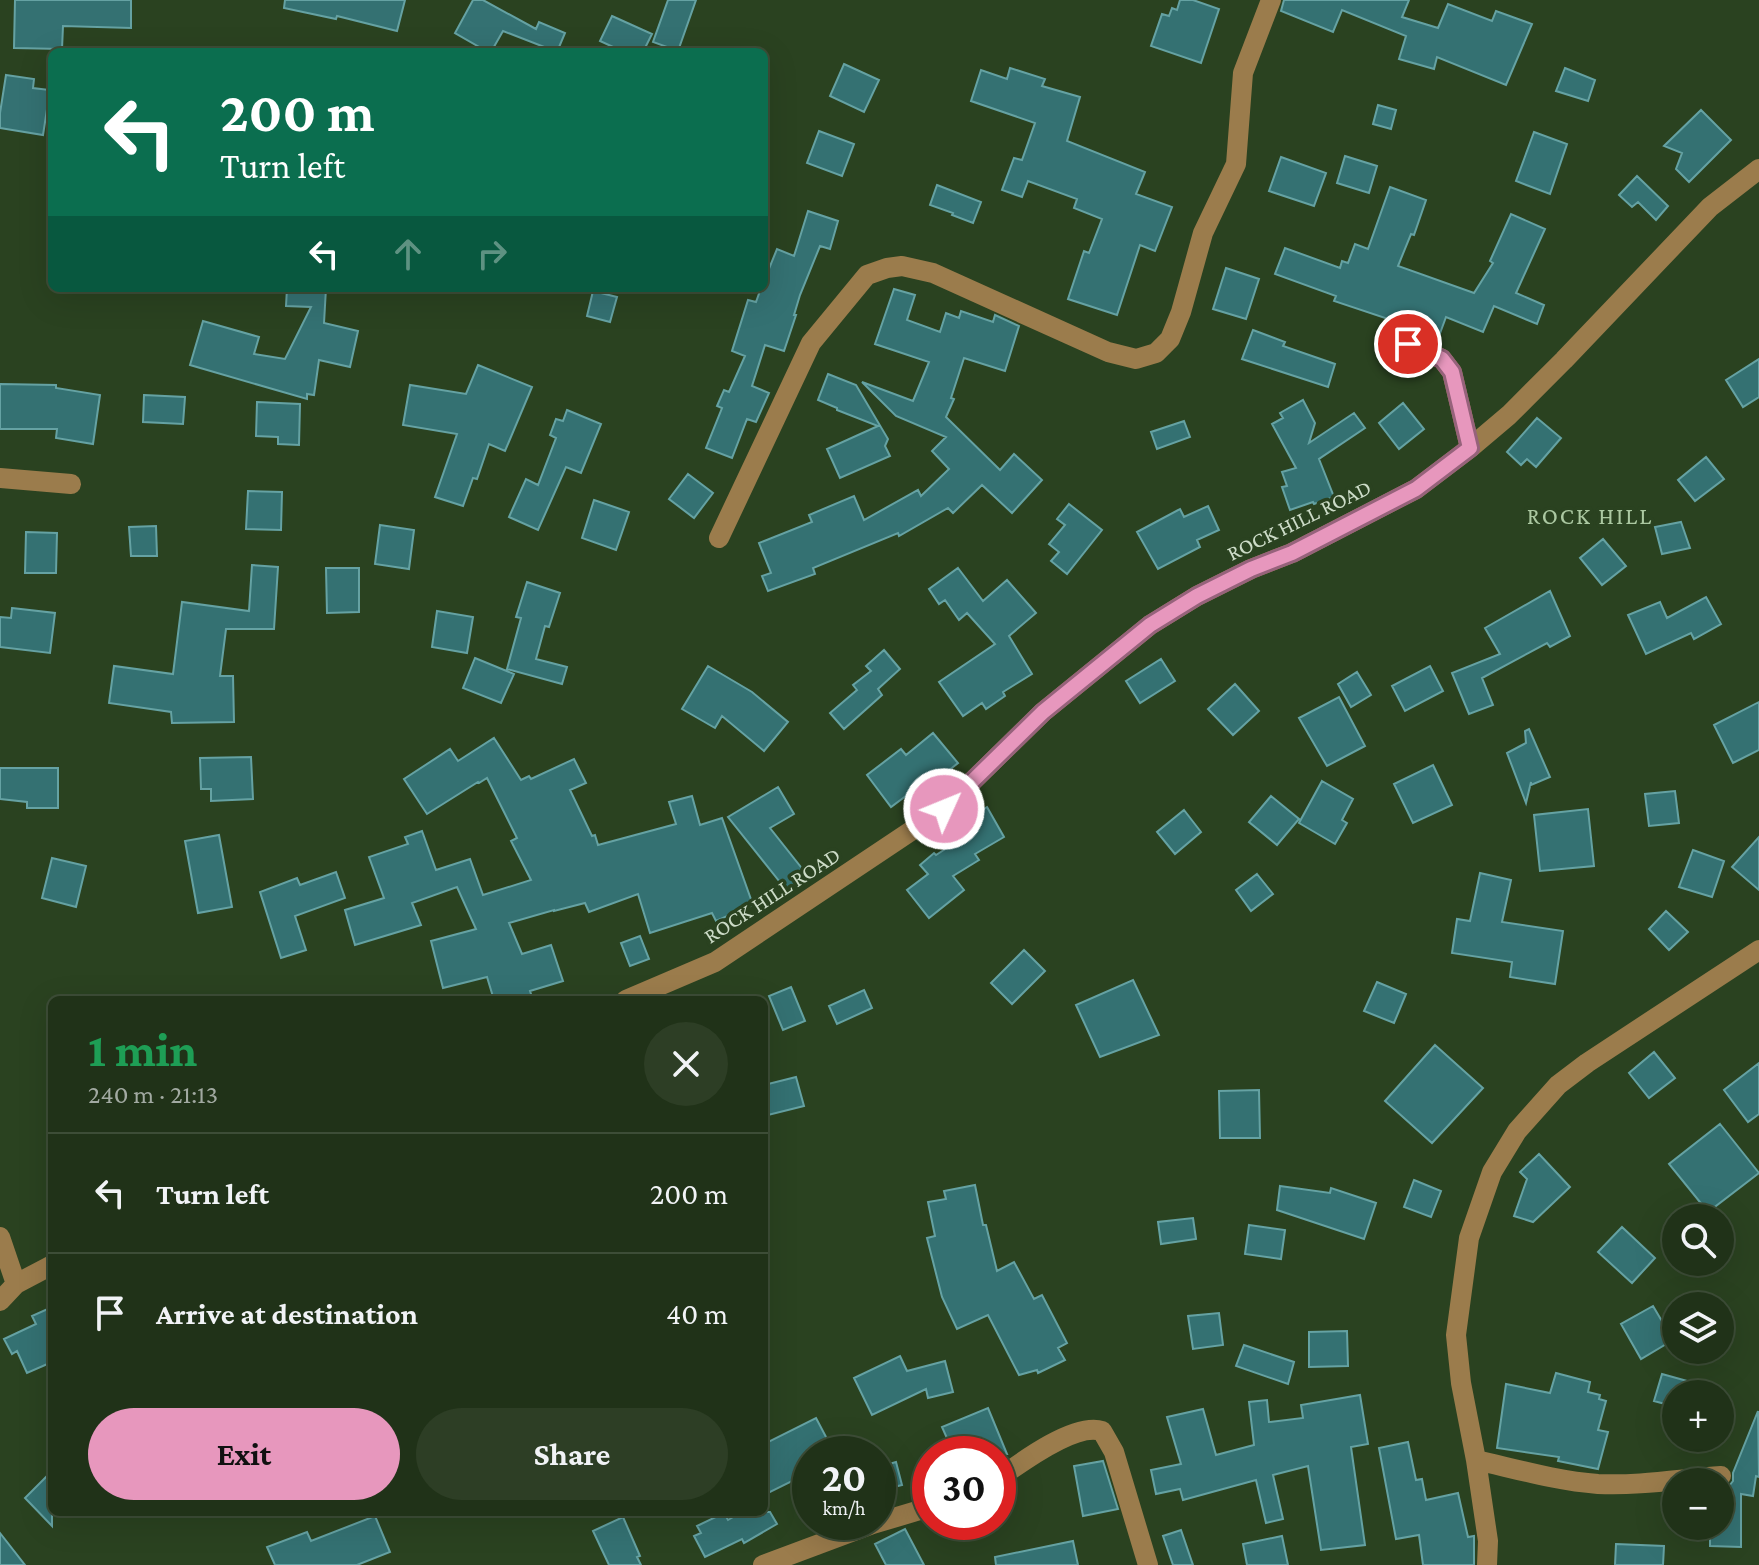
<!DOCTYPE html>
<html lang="en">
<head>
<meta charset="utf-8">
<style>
  body { margin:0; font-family:"Crimson Pro",serif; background:#2d3e25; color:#f1f3f6; height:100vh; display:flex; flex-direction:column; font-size:30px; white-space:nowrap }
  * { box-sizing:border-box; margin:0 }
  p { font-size:26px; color:#a2aaa2 }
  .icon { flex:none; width:44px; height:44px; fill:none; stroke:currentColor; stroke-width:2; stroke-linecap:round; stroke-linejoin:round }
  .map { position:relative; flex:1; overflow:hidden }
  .panel { position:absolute; left:48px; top:996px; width:720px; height:520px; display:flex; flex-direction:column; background:#203218; border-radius:12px; box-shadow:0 8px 32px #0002,0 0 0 2px #3d4d37 }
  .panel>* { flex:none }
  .banner { position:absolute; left:48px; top:48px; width:720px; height:244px; border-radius:12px; box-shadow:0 8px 32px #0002,0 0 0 2px #3d4d37; background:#0b6e4f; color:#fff; overflow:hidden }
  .buttons { position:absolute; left:1662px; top:1204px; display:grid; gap:16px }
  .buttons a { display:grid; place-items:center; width:72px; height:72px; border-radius:50%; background:#203218; box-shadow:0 8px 32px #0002,0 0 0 2px #3d4d37; font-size:40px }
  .speed { position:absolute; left:792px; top:1436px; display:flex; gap:16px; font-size:40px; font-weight:700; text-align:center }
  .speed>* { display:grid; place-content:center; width:104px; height:104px; border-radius:50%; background:#203218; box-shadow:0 8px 32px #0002,0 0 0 2px #3d4d37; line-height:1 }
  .speed small { font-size:20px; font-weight:400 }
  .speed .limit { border:12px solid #d22; background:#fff; color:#111 }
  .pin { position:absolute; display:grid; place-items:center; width:68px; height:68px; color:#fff; margin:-34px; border:4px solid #fff; border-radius:50%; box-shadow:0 2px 8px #0007 }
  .me { position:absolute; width:88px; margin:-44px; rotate:46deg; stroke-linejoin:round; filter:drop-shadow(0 0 6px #0008) }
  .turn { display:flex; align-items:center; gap:28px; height:168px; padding:0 40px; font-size:36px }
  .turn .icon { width:104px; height:104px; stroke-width:2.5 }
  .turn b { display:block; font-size:56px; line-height:68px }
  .lanes { display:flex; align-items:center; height:76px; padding:0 40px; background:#0003; justify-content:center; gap:40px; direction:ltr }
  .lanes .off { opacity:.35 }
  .round { display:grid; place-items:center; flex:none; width:84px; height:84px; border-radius:42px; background:#2d3e25 }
  .summary { display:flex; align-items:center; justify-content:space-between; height:136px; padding:0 40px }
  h1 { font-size:48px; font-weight:700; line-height:60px; color:#1e9e55 }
  .cta { display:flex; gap:16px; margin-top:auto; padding:16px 40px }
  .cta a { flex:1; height:92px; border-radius:48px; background:#e797bd; color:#111; font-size:32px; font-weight:700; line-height:92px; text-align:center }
  .cta a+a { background:#2d3e25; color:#f1f3f6 }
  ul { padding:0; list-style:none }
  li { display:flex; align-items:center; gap:24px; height:120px; padding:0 40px; border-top:2px solid #3d4d37 }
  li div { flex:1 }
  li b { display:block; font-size:30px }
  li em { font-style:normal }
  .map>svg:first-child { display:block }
  .building { fill:#347172; stroke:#65a2a3; stroke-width:2 }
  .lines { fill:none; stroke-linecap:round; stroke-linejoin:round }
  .minor { stroke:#9b7c4c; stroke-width:20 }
  .route-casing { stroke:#96627b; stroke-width:20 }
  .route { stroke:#e797bd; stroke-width:14 }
  .labels { text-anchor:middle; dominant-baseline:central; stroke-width:7; stroke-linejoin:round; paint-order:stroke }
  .street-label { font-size:22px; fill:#ccdbc7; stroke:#2a4220 }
  .neighbourhood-label { font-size:24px; letter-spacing:2px; fill:#abc8a1; stroke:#2a4220 }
</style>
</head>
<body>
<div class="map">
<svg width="1759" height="1565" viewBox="0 0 1759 1565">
  <rect width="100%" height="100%" fill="#2a4220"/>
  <path class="building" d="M15,0H131V28L63,26L62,49L14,48Z
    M285,0H405L397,31L337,16L336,19L284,8Z
    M473,0H483L536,29L539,22L565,33L557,52L503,31L491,52H488L455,33Z
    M668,0H696L678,51L653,42Z
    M1180,0H1193L1219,9L1201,63L1151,46L1162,14L1169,16L1172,8L1177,10Z
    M1284,0H1409L1402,17L1438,28L1448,4L1492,21L1496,11L1532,24L1506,85L1437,57L1434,69L1399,59L1406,36L1342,10L1333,32L1281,11Z
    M612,16L652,34L643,52H624L600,41Z
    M844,64L879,80L864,112L830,96Z
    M1010,68L1045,79L1042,86L1080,97L1067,141L1145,172L1136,194L1172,207L1155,251L1140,245L1117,315L1068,299L1084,251L1089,253L1102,219L1074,208L1077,199L1028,181L1022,197L1002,190L1014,158L1022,160L1035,123L971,101L981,70L1007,79Z
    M1565,68L1595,80L1588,101L1556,91Z
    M6,75L34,79L33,88L50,90L43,135L0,128V113Z
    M1378,105L1396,110L1391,129L1373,124Z
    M1701,110L1731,140L1689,182L1676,169L1682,153L1664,146Z
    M819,131L854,144L842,176L807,163Z
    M1534,132L1567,144L1550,194L1516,181Z
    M1345,156L1377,166L1369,193L1337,183Z
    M1281,157L1326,173L1314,206L1269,191Z
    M1637,176L1668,206L1656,220L1638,202L1632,207L1619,195Z
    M937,185L981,202L973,223L952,215L953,213L930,205Z
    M1390,187L1426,200L1414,235L1411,234L1398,266L1474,293L1493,263L1490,261L1511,214L1545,229L1516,293L1544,305L1537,324L1494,306L1483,332L1446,317L1439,336L1334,301L1336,296L1275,274L1285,248L1340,268L1342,261L1348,263L1355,244L1368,249Z
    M808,211L838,221L830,249L820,246L800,295L794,315H796L784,351L765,345L752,386L769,393L756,422L747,419L732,458L706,448L722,408L717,406L724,390L729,392L745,356L732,351L748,300L756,302L761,288H764V281L777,249L794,256Z
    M1226,268L1259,279L1246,319L1213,309Z
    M287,288H326L324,323L358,331L350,367L319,360L314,395L307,394V399L190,365L203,321L259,337L254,354L285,359L311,307L286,306Z
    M894,289L915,295L907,320L940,332L946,313L959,318L961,311L993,322L995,315L1019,326L1005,371L964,358L951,398L954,399L946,417L1000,470L1014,454L1042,480L1012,513L982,485L953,513L948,508L899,536L898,533L813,568L815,574L768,591L762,576L771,573L759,543L812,522L809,515L854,496L864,520L918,490L921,496L949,469L932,451L946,437L896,416L862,382L913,401L929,362L875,344Z
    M593,291L617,297L610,322L587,316Z
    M1253,330L1285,342L1283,346L1335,364L1328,387L1242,359Z
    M1759,359V397L1743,407L1726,380Z
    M478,365L532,387L505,451L489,444L477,479L473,478L463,506L435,497L457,434L403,425L410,385L466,394Z
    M828,374L856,385L888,439L885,446L890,456L840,478L827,449L878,426L837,410V408L818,400Z
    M0,384L56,385V388L100,395L93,444L56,438L57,429H0Z
    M144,395L185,397L183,424L143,422Z
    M1303,400L1315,423L1309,443L1354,413L1365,428L1319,459L1334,497L1314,504L1313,502L1290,510L1282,487L1287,486L1282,472L1296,468L1272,424L1283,418L1280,413Z
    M257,402L300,404L299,445L278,444V437L256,436Z
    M1403,403L1424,429L1399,449L1379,423Z
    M567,410L601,424L581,473L566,467L538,530L509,517L526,479L538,485L556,438L550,435L556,419L563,421Z
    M1537,418L1561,438L1536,467L1527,459L1521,465L1507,452Z
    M1184,421L1190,437L1157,449L1151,432Z
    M1706,457L1724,479L1695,501L1678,480Z
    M688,474L713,493L694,518L669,499Z
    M248,491L282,492L281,530L246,529Z
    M594,500L629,512L616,550L582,538Z
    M1069,504L1102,530L1067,574L1051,561L1059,552L1049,544L1065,525L1057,519Z
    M1208,506L1219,530L1197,540L1200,547L1158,569L1137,532L1180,509L1184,517Z
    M1681,522L1690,548L1662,554L1655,527Z
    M380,525L414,530L409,569L375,564Z
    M156,526L157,556H131L129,527Z
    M26,532L57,533L56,573H25Z
    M1603,539L1626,566L1602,585L1580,558Z
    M252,565L278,567L274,629H226L220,676H233L234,722L172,723L171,712L109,703L114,666L173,674L182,602L249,611Z
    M326,568H359V612L327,613Z
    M958,568L983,601L1007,580L1036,613L1009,636L1032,674L1003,692L1005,696L986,709L982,703L963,716L939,682L995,644L967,613L959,620L945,600L939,604L929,589Z
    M527,582L560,593L549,627L545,626L536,659L567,667L562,684L507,669L521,618L516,617Z
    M1550,591L1570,636L1550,647L1547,643L1482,678L1493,705L1469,714L1452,673L1500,654L1485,628Z
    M1706,597L1721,624L1694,639L1691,633L1646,654L1628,615L1660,602L1667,618Z
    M12,608L55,613L50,653L0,647V617L11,618Z
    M437,611L473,617L467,653L432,647Z
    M884,650L900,669L878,689L882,695L844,729L830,713L857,690L853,685L871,671L866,666Z
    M475,658L514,674L501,703L463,688Z
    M1161,659L1175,681L1140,703L1126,681Z
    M708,666L752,692L788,722L764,751L722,716L715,728L682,709Z
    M1430,666L1443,691L1405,711L1392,686Z
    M1357,672L1371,695L1351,707L1338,684Z
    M1235,684L1259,711L1233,735L1208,709Z
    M1339,697L1365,746L1327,766L1299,718Z
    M1759,702V750L1733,763L1714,725Z
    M1529,729L1550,777L1531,785V782L1526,803L1507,753L1526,743L1525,731Z
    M933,733L958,763L933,783L930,778L891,807L867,775L901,749L906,755Z
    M494,738L521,780L529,776L531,779L574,759L586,783L570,790L592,836L595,835L598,845L676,824L669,802L692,796L700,825L722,818L753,905L716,921L712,913L650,933L638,894L589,912L585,903L554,911V910L509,923L522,954L551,945L563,981L530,991L533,1000H494L487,977L443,988L431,941L476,929L457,887L412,903L421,925L355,945L345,910L384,898L369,857L408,844L405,837L422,831L436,870L470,859L483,895L531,880L511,841L517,838L487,778L479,783L478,782L427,814L404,779L450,749L458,761Z
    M251,757L253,799L211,801V789H201L200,758Z
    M1433,765L1452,805L1413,823L1394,784Z
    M0,768H58V808H27V802L0,799Z
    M1322,781L1353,799L1342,820L1347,823L1335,844L1299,823Z
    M778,787L794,814L770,828L808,876L787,891L728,817Z
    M1675,791L1679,823L1649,826L1645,794Z
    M1271,796L1299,819L1277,845L1249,822Z
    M987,807L1004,837L975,854L979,860L953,876L964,890L929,918L907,890L928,874L920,865L934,853L936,855L967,835L960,822Z
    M1588,809L1594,866L1540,871L1534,815Z
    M1184,810L1201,832L1175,854L1157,832Z
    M219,835L232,907L198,913L185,841Z
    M1759,837V890L1732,867Z
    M1693,850L1724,861L1712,897L1679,887Z
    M52,858L86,866L76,907L42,898Z
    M336,872L345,898L295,916L306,950L281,958L260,892L297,878L300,885Z
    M1480,873L1511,880L1502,922L1563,931L1555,984L1510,977L1512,962L1452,953L1457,919L1470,921Z
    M1257,874L1273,894L1251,911L1236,890Z
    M1666,911L1688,932L1669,950L1649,929Z
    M640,936L649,959L630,966L621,943Z
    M1024,950L1045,971L1012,1004L991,983Z
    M1133,980L1159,1035L1100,1057L1076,1005Z
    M1377,982L1406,994L1394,1023L1364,1011Z
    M791,987L805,1021L783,1030L769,996Z
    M864,990L872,1008L837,1024L829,1006Z
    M1435,1045L1483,1088L1432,1143L1385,1101Z
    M1654,1052L1675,1078L1649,1098L1629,1073Z
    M1759,1063V1114L1748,1122L1724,1090Z
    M796,1077L804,1106L764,1116V1085Z
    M1259,1090L1260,1138H1220L1219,1091Z
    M1720,1124L1759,1173L1708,1212L1669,1164Z
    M1539,1154L1570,1187L1533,1222L1514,1216L1527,1179L1520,1172Z
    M1414,1180L1441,1191L1431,1217L1404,1207Z
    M975,1185L983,1225H986L997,1271L1014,1262L1034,1299L1042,1295L1067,1343L1058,1348L1065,1360L1038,1373L1037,1370L1019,1375L988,1315L957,1329L942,1297L927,1238L935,1236L928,1202L946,1199L944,1191Z
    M1280,1186L1330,1193L1331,1188L1376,1203L1364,1239L1277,1210Z
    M1193,1218L1196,1239L1161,1244L1158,1222Z
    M1249,1225L1285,1230L1281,1259L1245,1254Z
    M1622,1227L1655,1258L1632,1283L1598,1252Z
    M1653,1306L1673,1340L1641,1359L1621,1324Z
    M52,1307V1362L27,1373L17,1351L12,1354L4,1339L36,1324L32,1316Z
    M1219,1313L1223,1345L1193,1349L1188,1316Z
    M1347,1331L1348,1366L1309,1367V1332Z
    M1244,1345L1294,1362L1288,1384L1236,1366Z
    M900,1356L907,1371L945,1361L953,1392L928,1398L926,1389L872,1415L854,1378Z
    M1556,1373L1590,1382L1588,1392L1600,1395L1599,1399L1606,1401L1598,1430L1608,1432L1598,1469L1558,1461L1559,1457L1497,1448L1506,1384L1550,1393Z
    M1662,1374L1716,1389L1715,1394H1676V1407L1654,1401Z
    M1360,1395L1368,1444L1351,1447L1365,1545L1321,1550L1308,1466L1273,1475L1283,1519L1266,1523L1256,1480L1183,1500L1180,1489L1156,1494L1151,1470L1181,1464L1167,1417L1203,1409L1216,1455L1254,1445L1249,1402L1267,1400L1269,1422L1303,1418L1301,1405Z
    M988,1408L1007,1454H954L942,1427Z
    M1758,1411L1759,1477L1756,1476L1753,1496L1741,1494V1547L1710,1546V1526H1720V1507L1724,1488L1729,1486L1733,1481V1473Z
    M816,1418L835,1454H810V1501L798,1478L764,1495V1444Z
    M1408,1442L1416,1480L1422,1479L1426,1500L1458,1493L1468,1537L1474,1536V1565H1423L1419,1535L1396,1539L1379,1448Z
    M1103,1461L1118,1509L1083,1516L1074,1466Z
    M896,1462L902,1485L878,1491V1467Z
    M52,1471V1526L25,1498Z
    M742,1512H770L777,1524L744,1543L742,1539L705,1557L694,1536L701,1533L697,1526L724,1513L728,1520Z
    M375,1516L390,1552L357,1565H275L267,1547L307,1532L311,1541Z
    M623,1517L640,1556L637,1557L641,1565H609L593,1531Z
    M905,1529L924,1565H886L875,1544Z
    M1181,1530L1193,1565H1173L1163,1536Z
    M0,1533L25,1565H0Z
    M1282,1536L1288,1565H1247L1243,1544Z
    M1073,1541L1078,1565H996L995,1557Z
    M1616,1544L1664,1546L1663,1565H1615Z"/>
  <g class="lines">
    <path class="minor" d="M1392,338L1424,350L1442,359L1452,372L1470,448
      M0,478L71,484
      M719,538L811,343L867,275L887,268L902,266L933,273L1108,352L1136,359L1156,353L1170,339L1181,312L1203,233L1236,164L1243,73L1271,0
      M626,1000L715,962L944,809L1043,712L1150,625L1197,596L1251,569L1292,553L1416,489L1470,448L1509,415L1564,360L1710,207L1759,169
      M0,1237L16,1284
      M0,1301L16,1284L52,1265
      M1476,1460C1516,1469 1557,1481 1598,1484C1639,1486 1680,1479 1721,1476
      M998,1479C1020,1463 1075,1422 1102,1431L1114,1452L1148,1565
      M763,1565L873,1524L930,1507
      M1487,1565L1488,1541L1476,1460L1461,1383L1456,1335L1469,1238L1492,1172L1517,1131L1558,1085L1587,1063L1759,950"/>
  </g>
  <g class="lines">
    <defs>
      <path id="route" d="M944,809L1043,712L1150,625L1197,596L1251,569L1292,553L1416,489L1470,448L1452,372L1442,359L1408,344"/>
    </defs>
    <use href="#route" class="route-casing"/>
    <use href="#route" class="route"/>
  </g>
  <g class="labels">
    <g class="street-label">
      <text transform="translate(1299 520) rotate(-26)">ROCK HILL ROAD</text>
      <text transform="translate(772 895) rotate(-33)">ROCK HILL ROAD</text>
    </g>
    <g class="neighbourhood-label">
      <text x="1590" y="515">ROCK HILL</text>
    </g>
  </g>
</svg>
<div class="buttons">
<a><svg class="icon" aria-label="search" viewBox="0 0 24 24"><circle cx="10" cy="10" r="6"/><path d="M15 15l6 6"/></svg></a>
<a><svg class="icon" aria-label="layers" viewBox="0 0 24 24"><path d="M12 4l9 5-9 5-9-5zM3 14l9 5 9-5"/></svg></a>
<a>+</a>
<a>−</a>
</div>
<div class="speed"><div>20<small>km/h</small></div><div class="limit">30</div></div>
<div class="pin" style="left:1408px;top:344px;background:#d93025"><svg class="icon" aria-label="arrive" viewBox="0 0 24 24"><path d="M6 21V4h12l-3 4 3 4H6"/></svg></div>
<svg class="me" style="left:944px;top:809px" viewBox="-20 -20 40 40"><circle r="17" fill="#e797bd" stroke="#fff" stroke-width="3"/><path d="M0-11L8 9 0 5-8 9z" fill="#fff"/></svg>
<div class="banner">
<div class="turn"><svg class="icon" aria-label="left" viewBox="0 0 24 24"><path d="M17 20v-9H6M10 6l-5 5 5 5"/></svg><div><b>200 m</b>Turn left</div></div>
<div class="lanes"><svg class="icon" aria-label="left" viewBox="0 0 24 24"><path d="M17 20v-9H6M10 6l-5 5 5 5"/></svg><svg class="icon off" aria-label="ahead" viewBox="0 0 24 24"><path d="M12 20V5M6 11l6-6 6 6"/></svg><svg class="icon off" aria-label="right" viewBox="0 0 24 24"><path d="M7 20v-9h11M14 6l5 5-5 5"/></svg></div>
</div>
<section class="panel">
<div class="summary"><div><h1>1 min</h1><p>240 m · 21:13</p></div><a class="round"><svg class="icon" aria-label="close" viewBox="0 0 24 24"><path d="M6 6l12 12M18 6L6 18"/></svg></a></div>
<ul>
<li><svg class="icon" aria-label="left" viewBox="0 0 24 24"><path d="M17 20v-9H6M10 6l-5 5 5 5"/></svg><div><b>Turn left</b></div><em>200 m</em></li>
<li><svg class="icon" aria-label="arrive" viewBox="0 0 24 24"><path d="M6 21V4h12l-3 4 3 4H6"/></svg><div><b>Arrive at destination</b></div><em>40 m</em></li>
</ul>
<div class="cta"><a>Exit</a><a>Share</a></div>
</section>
</div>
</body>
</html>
